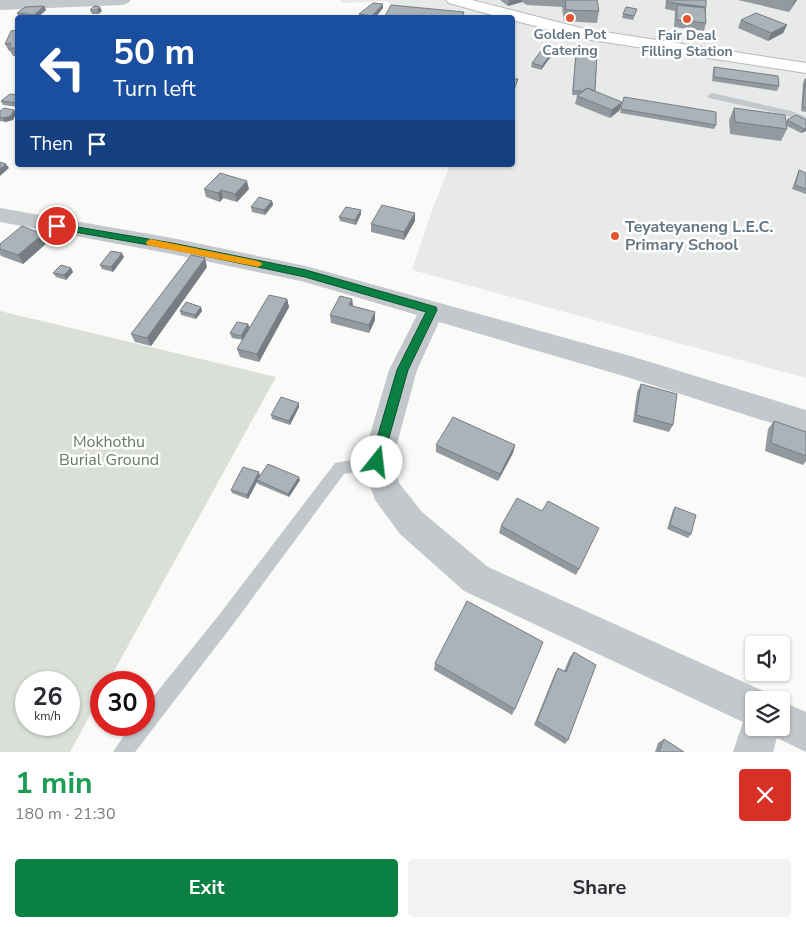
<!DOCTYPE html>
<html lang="en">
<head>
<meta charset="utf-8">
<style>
  body { margin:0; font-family:"Nunito Sans",sans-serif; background:#f2f2f3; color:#2b2b33; height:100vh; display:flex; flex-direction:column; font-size:19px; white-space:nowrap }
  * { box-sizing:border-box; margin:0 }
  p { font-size:16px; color:#7c7c81 }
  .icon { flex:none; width:28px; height:28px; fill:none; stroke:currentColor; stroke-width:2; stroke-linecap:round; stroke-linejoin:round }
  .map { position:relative; height:752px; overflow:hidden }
  .sheet { display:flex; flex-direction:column; background:#fff; flex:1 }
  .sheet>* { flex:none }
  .top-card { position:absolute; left:15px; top:15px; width:500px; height:152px; border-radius:5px; box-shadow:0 1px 4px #0004; background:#1a4fa0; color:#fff; overflow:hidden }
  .tools { position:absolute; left:745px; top:636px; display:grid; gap:10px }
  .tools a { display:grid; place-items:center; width:45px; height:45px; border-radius:5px; background:#fff; box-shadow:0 1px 4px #0004; font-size:25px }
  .speed { position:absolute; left:15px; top:671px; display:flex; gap:10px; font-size:25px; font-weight:700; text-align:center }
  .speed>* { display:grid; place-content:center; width:65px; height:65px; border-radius:50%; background:#fff; box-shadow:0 1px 4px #0004; line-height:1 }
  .speed small { font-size:12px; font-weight:400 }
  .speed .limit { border:8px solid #d22; background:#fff; color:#111 }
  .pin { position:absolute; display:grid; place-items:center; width:42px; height:42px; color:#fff; margin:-21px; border:2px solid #fff; border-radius:50%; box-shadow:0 1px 5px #0007 }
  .me { position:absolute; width:55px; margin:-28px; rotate:16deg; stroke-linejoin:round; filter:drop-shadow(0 0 4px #0008) }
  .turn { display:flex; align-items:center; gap:18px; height:105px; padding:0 15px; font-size:22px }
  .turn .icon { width:65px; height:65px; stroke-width:2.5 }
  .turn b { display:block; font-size:35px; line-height:42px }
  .then { display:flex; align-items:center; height:48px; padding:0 15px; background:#0003; gap:10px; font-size:19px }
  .round { display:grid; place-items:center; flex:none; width:52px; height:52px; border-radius:5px; background:#f2f2f3 }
  .summary { display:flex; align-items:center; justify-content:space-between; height:85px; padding:0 15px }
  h1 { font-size:30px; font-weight:700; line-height:38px; color:#1e9e55 }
  .action { display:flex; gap:10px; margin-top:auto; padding:10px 15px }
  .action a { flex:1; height:58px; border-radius:5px; background:#0b8043; color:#fff; font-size:20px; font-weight:700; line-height:58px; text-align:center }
  .action a+a { background:#f2f2f3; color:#2b2b33 }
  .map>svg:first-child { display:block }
  .built { fill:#e8e9e9 }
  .green { fill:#dadfd7; fill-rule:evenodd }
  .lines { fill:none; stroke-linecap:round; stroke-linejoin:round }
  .primary-casing { stroke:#b5babe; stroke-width:2 }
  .service { fill:#c3c8cc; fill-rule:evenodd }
  .minor { fill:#c3c8cc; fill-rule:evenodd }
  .primary { fill:#fff; fill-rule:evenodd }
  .wall { fill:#929a9f }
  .shaded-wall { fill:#777d82 }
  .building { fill:#aab3b9; stroke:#777d82 }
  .route { fill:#0b8043; stroke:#07532c }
  .slow { fill:#f59e0b }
  .poi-dot { fill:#e4572e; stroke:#fff; stroke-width:2 }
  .labels { text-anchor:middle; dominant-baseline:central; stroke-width:5; stroke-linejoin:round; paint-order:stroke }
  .far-poi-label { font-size:14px; font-weight:bold; fill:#657683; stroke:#fff }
  .poi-label { font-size:16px; font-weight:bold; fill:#657683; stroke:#fff; text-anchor:start }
  .park-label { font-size:16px; fill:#687a64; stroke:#fff }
</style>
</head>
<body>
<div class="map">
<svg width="806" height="752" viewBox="0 0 806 752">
  <rect width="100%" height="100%" fill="#fafaf8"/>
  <path class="built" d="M340,0H806V378L412,270L435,202L450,165H512V18L383,17L391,5L386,1L342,3Z"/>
  <path class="green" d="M0,311L276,377L108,682H101V695L70,752H0ZM26,682H69V725H26Z"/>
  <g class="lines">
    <defs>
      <path id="primary" d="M446,0H472L585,29L806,63V73L585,39L512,20V18H503L449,3Z"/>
    </defs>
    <use href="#primary" class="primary-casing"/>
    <path class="service" d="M712,93L791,111L806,117V123L785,115L709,98L707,96Z
      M377,455L382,457L385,462L382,467L344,474L231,627L135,752H113L131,725H144V708L219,615L335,463Z"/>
    <path class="minor" d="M0,0H131L128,3L123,5L0,10Z
      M0,208L172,238L306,266L627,355L806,410V434L627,377L439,322L417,370L392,462L399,483L422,512L488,567L768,693L770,700H754V728H781V701L806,712V752L777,738L773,752H733L743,722L464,591L400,534L375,500L362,462L389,370L417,315L305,282L172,254L0,222Z"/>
    <use href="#primary" class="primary"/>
  </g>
  <path class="wall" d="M500,0H597L599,11L597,23L564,21L562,7L527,5L522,2L508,6Z
    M666,0H706V23L704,31L674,27L675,11L665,9Z
    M738,0H797L789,12Z
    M383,4V8L375,18H359V14Z
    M44,6L46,10L37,18L19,17L17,13Z
    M637,9L633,20L622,18L623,14Z
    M90,10L102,11L98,14H92Z
    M741,20L787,25L783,33L768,41L738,28Z
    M18,30V56H13L10,51H9L5,44Z
    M555,51L541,70L531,67L532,63Z
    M576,52L595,91L620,110L610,118L575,104L577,96L578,95H572Z
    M714,67L779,86L777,91L712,81L713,71Z
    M805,79H806V112L801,111L803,83Z
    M18,95V107L3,105L1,101Z
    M624,97L716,125L714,129L620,113Z
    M734,108L786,121L796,115L806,131L801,133L787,126V129L781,141L730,134L729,120Z
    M14,110L16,114L13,120L5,122L0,121V111Z
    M799,170L806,173V194L792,189L797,175Z
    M204,189H249L237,202L223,198L220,202L206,197Z
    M272,201L273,205L265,215L252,212L251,207Z
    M361,214L356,225L340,221L339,217Z
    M415,221L404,240L371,232V224Z
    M48,242L23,264L1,256L0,254V244Z
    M124,257L113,272L102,269L100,265Z
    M207,267L151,346L135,342L131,334Z
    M71,268L73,272L66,280L56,277L53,273Z
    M287,299L289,307L259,362L240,357L237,349Z
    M352,299L353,306L375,312V320L369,333L331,323L330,315Z
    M201,307L202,311L196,319L181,315L180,311Z
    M248,324L250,328L243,340L232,338L230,333Z
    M641,384L673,425L669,432L633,422L637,392Z
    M299,403V407L290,425L272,419L271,415Z
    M774,421L806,432V461L803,465L765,451L768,429Z
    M436,445H515L513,453L498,481L436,452Z
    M260,475L300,480L289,497L258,484L257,482L248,499L232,493L231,490Z
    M675,507L691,534L688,538L667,529L673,510Z
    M542,511L579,569L576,575L499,533L501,526Z
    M574,652L568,740L565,744L534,725L555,673L558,668L564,671L570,657Z
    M435,663L515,709L512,715L434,670Z
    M664,739L684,752H655L658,743Z"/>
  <path class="shaded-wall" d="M509,0H522V2L508,6Z
    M795,0H797L789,12Z
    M383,4V8L375,18H372V16Z
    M44,6L46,10L37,18H35L34,15Z
    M100,7L102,11L98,14L97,10Z
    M787,25L783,33L768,41L771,33Z
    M556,47L555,51L541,70L542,66Z
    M622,102L620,110L610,118L612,110Z
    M14,110L16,114L13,120L5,122L3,118Z
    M806,128V131L801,133L804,129Z
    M6,164L9,168L0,176V169Z
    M247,181L249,189L237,202L235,194Z
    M221,190L223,198L220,202L218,193Z
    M272,201L273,205L265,215L264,210Z
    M361,210V214L356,225L355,220Z
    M415,213V221L404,240V232Z
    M43,234L48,242L23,264L18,255Z
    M122,253L124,257L113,272L111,267Z
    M205,258L207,267L151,346L147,338Z
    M71,268L73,272L66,280L64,275Z
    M287,299L289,307L259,362L257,354Z
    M352,299L353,307L349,305Z
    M201,307L202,311L196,319L195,315Z
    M375,312V320L369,333V325Z
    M248,324L250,328L243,340L241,336Z
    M299,403V407L290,425L289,421Z
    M515,445L513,453L498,481L500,474Z
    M259,472L260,476L257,480V482L248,499L247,495Z
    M299,477L300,480L289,497L288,494Z"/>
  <path class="building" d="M565,0H597L599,11L566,10Z
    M667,0H706V7L667,2Z
    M373,3L383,4L372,16L359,14Z
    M391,5L464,12L462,18H384Z
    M677,5L705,8L706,23L677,20Z
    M44,6L34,15L17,13L25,7Z
    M94,6L100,7L97,10H90Z
    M626,7L637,9L634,16L623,14Z
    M756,13L787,25L771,33L741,20Z
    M18,30V48H9L11,43L5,44L11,31Z
    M546,44L556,47L542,66L532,63Z
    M576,52L597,54L595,91L587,88L583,91H573Z
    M714,67L778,76L779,86L714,77Z
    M512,79H518L514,90L512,89Z
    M805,79H806V108L803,107Z
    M587,88L622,102L612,110L577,96Z
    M10,94L18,95V103L1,101Z
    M624,97L716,112V125L621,109Z
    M4,108L14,110L11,116L3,118L0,117V111Z
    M734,108L785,115L787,129L735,122Z
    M796,115L806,120V128L804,129L787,120Z
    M0,162L6,164L0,169Z
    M799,170L806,173V189L795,185Z
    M220,173L247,181L235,194L221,190L218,193L204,189Z
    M259,197L272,201L264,210L251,207Z
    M382,205L415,213L404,232L371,224Z
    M346,207L361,210L355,220L339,217Z
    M22,226L43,234L18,255L0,249V244Z
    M111,251L122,253L111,267L100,265Z
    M191,255L205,258L147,338L131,334Z
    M61,265L71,268L64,275L53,273Z
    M269,295L287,299L257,354L237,349Z
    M340,296L352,299L349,305L375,312L369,325L330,315Z
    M186,302L201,307L195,315L180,311Z
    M237,322L248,324L241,336L230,333Z
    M641,384L677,394L673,425L636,415Z
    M281,397L299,403L289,421L271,415Z
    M453,417L515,445L500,474L436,445Z
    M774,421L806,432V456L771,443Z
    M268,464L299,477L288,494L257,480Z
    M243,467L259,472L247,495L231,490Z
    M517,498L542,511L548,501L599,528L579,569L501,526Z
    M675,507L696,515L691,534L670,525Z
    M467,601L543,642L515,709L435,663Z
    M574,652L596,665L568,740L537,721L558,668L566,672Z
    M664,739L684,752H659Z"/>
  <path class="route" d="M54,223L172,243L306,270L436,307L437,310L408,370L381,466L377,468L372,466L370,462L397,370L426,312L305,277L172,249L57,229L54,228Z"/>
  <path class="slow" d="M150,239L258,261L263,264L258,267L147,245L146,242Z"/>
  <g class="poi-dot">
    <circle cx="570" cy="18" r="5"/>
    <circle cx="687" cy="19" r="5"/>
    <circle cx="615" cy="236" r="5"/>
  </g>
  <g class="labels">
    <g class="far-poi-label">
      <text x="570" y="34">Golden Pot<tspan x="570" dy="16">Catering</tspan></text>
      <text x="687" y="35">Fair Deal<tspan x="687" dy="16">Filling Station</tspan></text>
    </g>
    <g class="poi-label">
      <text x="625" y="227">Teyateyaneng L.E.C.<tspan x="625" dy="18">Primary School</tspan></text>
    </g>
    <g class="park-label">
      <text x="109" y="442">Mokhothu<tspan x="109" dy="18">Burial Ground</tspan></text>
    </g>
  </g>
</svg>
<div class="tools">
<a><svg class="icon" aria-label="sound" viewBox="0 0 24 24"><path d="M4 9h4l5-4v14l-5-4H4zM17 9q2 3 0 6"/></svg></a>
<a><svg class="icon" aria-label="layers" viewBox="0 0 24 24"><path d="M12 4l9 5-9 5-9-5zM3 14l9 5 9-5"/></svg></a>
</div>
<div class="speed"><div>26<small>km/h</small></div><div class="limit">30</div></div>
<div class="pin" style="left:57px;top:226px;background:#d93025"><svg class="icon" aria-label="arrive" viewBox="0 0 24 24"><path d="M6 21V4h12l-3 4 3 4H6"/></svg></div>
<svg class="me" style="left:377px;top:462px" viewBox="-20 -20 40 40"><circle r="19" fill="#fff"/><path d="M0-13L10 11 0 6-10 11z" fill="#0b8043"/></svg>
<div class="top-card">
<div class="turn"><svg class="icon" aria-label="left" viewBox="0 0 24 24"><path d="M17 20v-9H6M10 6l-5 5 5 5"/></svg><div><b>50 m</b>Turn left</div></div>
<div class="then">Then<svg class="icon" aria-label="arrive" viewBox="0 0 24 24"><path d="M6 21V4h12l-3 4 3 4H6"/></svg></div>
</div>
</div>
<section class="sheet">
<div class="summary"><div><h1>1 min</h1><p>180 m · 21:30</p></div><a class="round" style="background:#d93025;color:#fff"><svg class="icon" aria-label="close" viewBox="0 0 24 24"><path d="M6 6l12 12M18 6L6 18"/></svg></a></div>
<div class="action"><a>Exit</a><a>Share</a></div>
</section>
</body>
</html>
